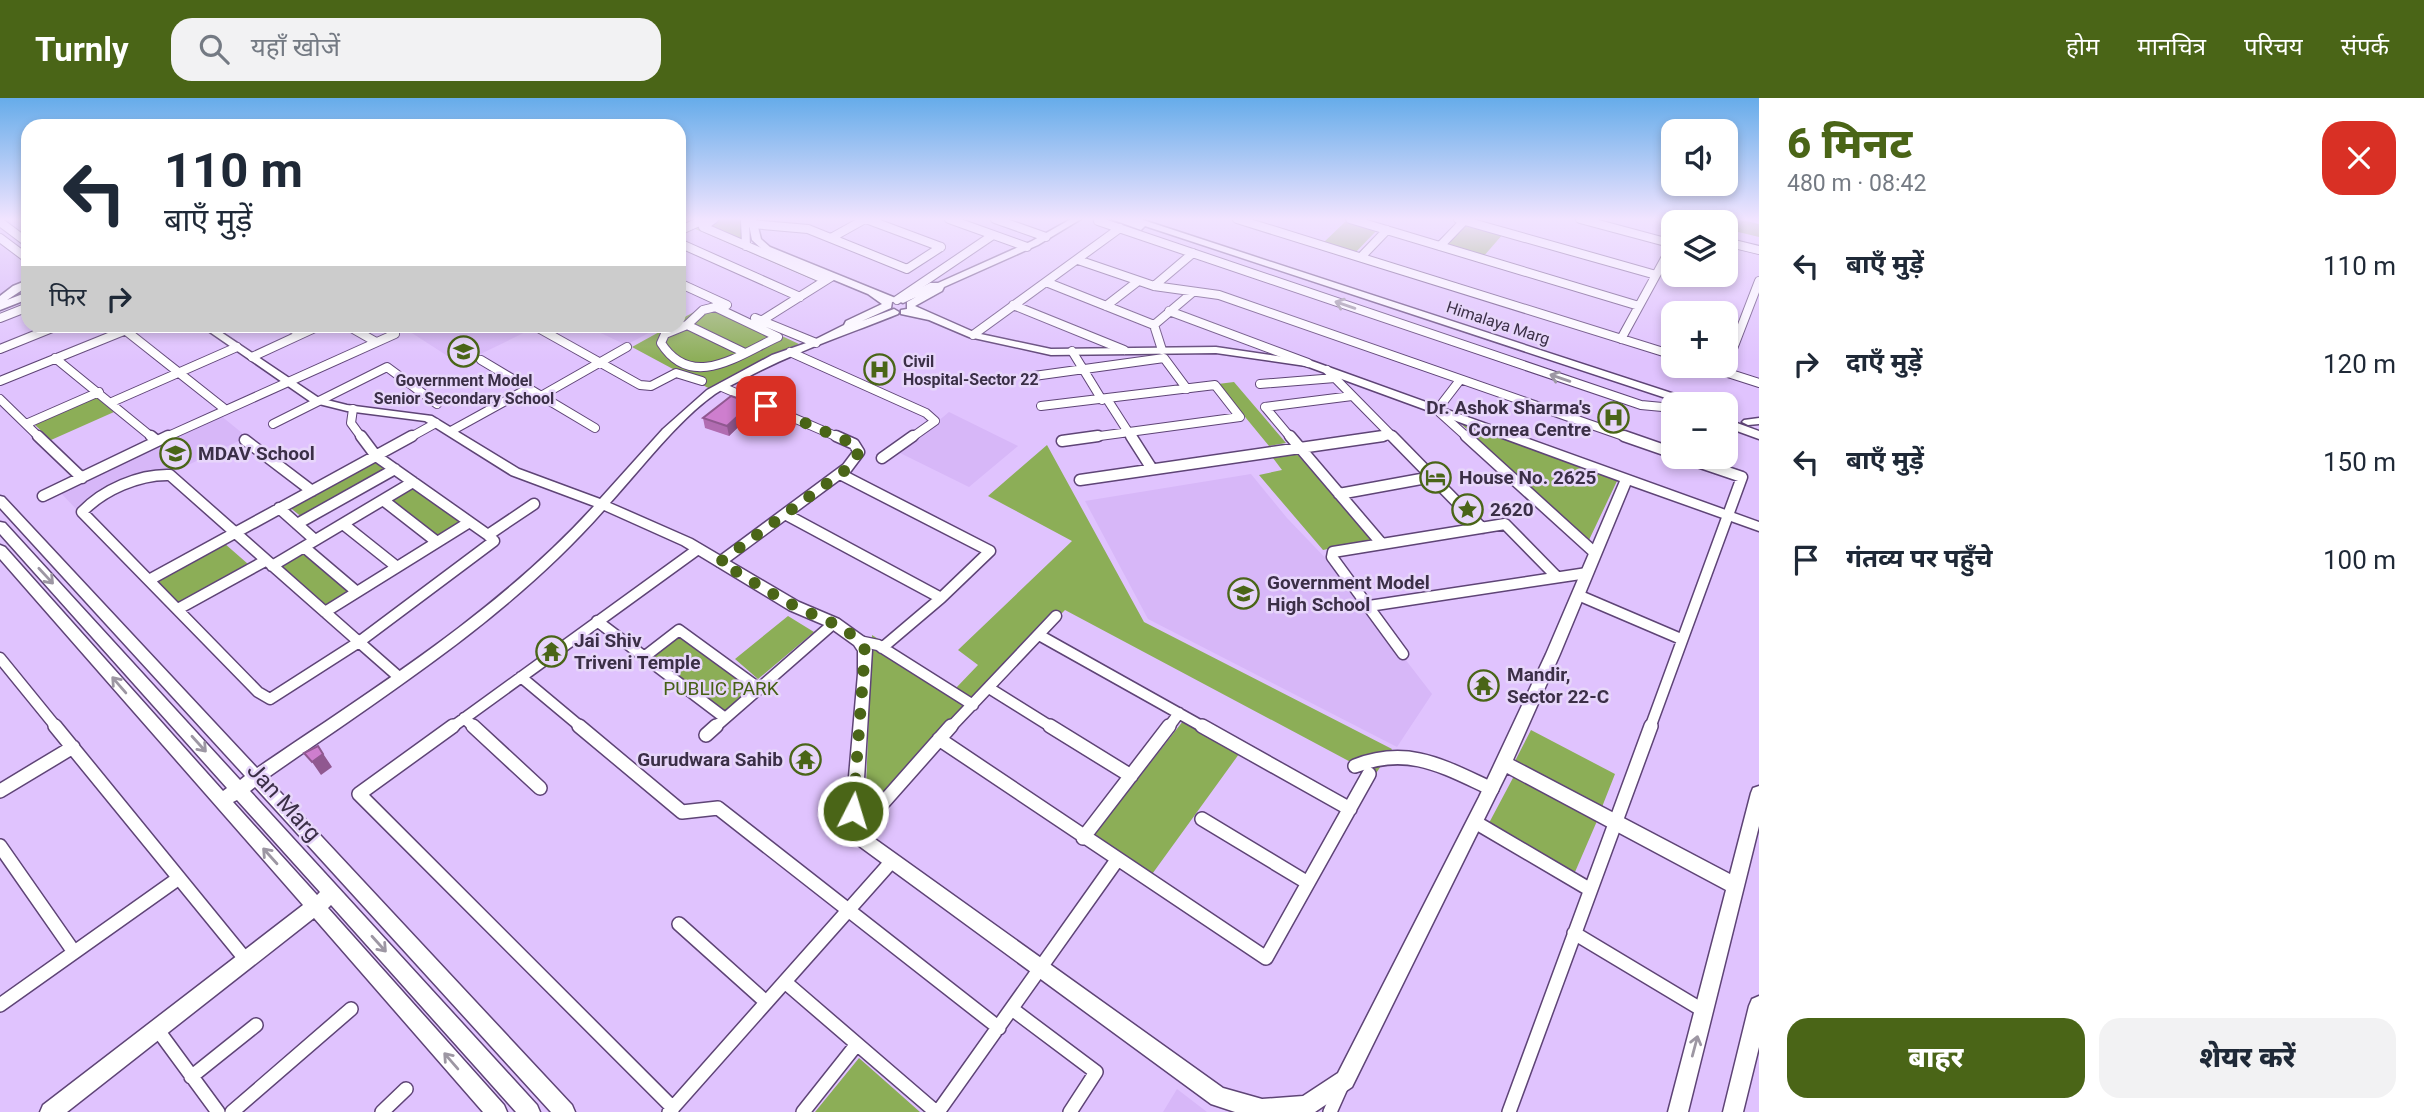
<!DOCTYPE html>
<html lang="hi">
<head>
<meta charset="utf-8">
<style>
  body { margin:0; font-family:Roboto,"Noto Sans Devanagari",sans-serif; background:#f2f2f3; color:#1f2937; height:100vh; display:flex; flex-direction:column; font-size:26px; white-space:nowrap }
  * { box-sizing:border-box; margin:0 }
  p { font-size:23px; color:#747a83 }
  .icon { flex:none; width:38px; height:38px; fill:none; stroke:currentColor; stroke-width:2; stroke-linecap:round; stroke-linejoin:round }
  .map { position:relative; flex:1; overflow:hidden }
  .panel { display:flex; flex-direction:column; background:#fff; width:665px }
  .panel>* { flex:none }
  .top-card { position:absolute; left:21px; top:21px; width:665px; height:214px; border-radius:21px; box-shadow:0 4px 10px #0003; background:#fff; color:#1f2937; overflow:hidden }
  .buttons { position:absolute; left:1661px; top:21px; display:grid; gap:14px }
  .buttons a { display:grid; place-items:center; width:77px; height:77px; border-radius:14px; background:#fff; box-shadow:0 4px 10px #0003; font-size:35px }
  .pin { position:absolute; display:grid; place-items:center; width:60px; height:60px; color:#fff; margin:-30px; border-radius:14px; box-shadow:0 4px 10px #0006 }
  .me { position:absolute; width:77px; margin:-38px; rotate:5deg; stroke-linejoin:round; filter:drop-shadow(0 0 5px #0008) }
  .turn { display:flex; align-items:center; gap:24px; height:147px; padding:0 28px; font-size:32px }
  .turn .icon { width:91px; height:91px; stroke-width:2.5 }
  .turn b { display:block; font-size:49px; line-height:60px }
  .then { display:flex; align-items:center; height:66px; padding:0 28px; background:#0003; gap:14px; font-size:26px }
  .round { display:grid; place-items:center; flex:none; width:74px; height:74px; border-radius:21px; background:#f2f2f3 }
  .headline { display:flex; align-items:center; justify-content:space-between; height:119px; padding:0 28px }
  h1 { font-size:42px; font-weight:800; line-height:52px; color:#4a6517 }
  .button { display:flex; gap:14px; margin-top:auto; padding:14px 28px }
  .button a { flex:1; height:80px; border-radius:21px; background:#4a6517; color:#fff; font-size:28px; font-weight:800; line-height:80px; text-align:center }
  .button a+a { background:#f2f2f3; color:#1f2937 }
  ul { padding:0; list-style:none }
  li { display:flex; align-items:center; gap:21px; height:98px; padding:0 28px }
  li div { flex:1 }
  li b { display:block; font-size:26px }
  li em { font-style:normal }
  header { display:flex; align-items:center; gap:42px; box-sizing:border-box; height:98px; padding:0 35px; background:#4a6517; color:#fff }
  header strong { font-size:33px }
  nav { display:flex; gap:38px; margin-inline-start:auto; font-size:24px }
  .search { width:490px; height:63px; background:#f2f2f3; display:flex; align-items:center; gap:18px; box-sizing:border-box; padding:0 24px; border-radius:21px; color:#747a83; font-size:26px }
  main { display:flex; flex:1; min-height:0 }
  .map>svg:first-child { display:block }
  .built { fill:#d7b7f8 }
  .green { fill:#8cae57 }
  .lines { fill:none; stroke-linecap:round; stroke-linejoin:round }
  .street-far2-casing { stroke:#5e4476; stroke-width:10 }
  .street-far1-casing { stroke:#5e4476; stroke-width:13 }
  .street-casing { stroke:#5e4476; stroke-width:16 }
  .secondary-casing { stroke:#5e4476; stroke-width:3 }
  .street-far2 { stroke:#fff; stroke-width:8 }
  .street-far1 { stroke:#fff; stroke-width:10 }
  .street { stroke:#fff; stroke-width:13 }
  .secondary { fill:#fff; fill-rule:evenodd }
  .wall { fill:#b16cb1 }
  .shaded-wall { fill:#905890 }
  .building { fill:#ce7ece; stroke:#905890; stroke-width:2 }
  .oneway { stroke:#9d97a3 }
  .route { stroke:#4a6517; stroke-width:12; stroke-dasharray:0 21.6 }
  .labels { text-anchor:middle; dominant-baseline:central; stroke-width:5; stroke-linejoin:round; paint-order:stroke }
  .far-street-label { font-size:16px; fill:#3b2f47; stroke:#e7d6fa }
  .far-poi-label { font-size:16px; font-weight:bold; fill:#3b2f47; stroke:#e7d6fa; text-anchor:start }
  .poi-label { font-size:19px; font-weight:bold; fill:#3b2f47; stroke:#e7d6fa; text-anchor:start }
  .park-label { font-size:19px; fill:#466015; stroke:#e7d6fa }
  .near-street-label { font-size:23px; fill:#3b2f47; stroke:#e7d6fa }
</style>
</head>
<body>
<header>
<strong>Turnly</strong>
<div class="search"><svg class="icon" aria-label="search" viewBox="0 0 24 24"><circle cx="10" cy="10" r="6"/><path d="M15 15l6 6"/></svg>यहाँ खोजें</div>
<nav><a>होम</a><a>मानचित्र</a><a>परिचय</a><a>संपर्क</a></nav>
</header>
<main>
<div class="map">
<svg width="1759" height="1014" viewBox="0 0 1759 1014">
  <rect width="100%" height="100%" fill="#e0c3fe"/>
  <path class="built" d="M0,121H28V189L0,199Z
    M401,228H538L460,266Z
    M586,228H662L626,247Z
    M949,314L1018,348L969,389L900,355Z
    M220,317L247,339L167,377L161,372L77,412L58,392Z
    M1251,376L1287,420L1334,469L1432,596L1397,649L1148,521L1085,403Z
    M1177,991L1207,1014H1163Z"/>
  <path class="green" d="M711,121H747L748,140L752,146L821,180L816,183L693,130Z
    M1700,121H1737L1759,126V139L1726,131V124H1702L1698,123Z
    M1346,123L1377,132L1355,155L1323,145Z
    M1466,125L1503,136L1483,159L1446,147Z
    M711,205L799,246L754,267L712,292L632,249L670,228H679V222Z
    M1234,284L1286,345L1269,348L1218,286Z
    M96,299L114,314L51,342L34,326Z
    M1460,325L1617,383L1589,442Z
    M1047,347L1144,524L1392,651L1375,677L1065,512L865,715L872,537L956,590L978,567L958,552L1072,443L988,398Z
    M1297,356L1372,442L1323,452L1259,377L1282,372L1273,360Z
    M376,360L391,371L303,420L288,408Z
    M413,388L464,425L438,441L388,402Z
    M224,445L248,466L179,505L156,483Z
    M303,452L353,494L320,514L271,470Z
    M788,518L814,534L758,581L735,561Z
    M679,532L760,591L725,620L644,559Z
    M1183,623L1239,656L1150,779L1091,741Z
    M1531,632L1615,676L1602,709L1515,663Z
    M1514,678L1597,723L1575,774L1489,725Z
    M859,960L920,1014H815Z"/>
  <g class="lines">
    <defs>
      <path id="street-far2" d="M714,121L703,129L826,182
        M745,121L746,148
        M866,121L941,149
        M949,121L1027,149
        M995,121L1046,139
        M1237,121L1673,257
        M1350,121L1639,208
        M1458,121L1656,177
        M1580,121L1673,146
        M1098,123L1641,307L1673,310
        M0,124L28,145
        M1685,124L1687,121
        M752,126L808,131L907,171L941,149
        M679,133L705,121
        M0,140L28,161
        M831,140L865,121
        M1726,144L1759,152
        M679,145L800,199
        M1440,148L1466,121
        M1361,159L1387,132
        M1078,162L1154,188L1219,197L1629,340
        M1046,184L1154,227
        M679,185L727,207
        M1154,188L1193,155
        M897,202L993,137
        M1013,207L1124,252
        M1106,208L1137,184
        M715,209L778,239C740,256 692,294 661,245L665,236L687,227L703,212Z
        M1169,213L1308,265
        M0,220L28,209
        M755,220L816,245
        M761,223L831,179
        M687,227L743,254
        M1154,227L1193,194
        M1154,227L1162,252
        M287,228L301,236
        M348,228L376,244
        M540,231L640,287L651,288L676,275L702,283
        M125,232L226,312
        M973,237L1120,130
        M1621,241L1673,146
        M0,251L57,228
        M1072,253L1102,302
        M790,254L926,315L935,323L911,340
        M252,259L319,228
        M55,260L153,340
        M481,262L595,330
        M1706,268L1759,285
        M1327,272L1394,340
        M1724,274L1759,183
        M1034,278L1164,260L1187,291
        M1460,282L1437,312L1468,340
        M0,283L136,228
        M1260,286L1335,280
        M722,289L840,340
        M541,298L627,249
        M0,301L40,340
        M1107,301L1132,340
        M112,304L237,249
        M1041,308L1215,287L1240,319L1085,340
        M1265,309L1291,340
        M1265,309L1352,298
        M353,311L351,325L362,340
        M26,326L99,294
        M273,326L387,269L437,306
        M451,333L529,290
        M164,340L395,236
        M409,340L436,325
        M1371,340L1391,337"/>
      <path id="street-far1" d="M38,338L82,380
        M151,338L157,343
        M361,338L376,358L488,437
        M1131,338L1152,371
        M1290,338L1382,446
        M1392,338L1482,430
        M1466,338L1595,455
        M1624,338L1673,355
        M245,342L312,393
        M1062,343L1098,338
        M882,360L913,338
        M840,376L990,453L941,500L882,550
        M170,377L359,544L270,601L258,594L82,414C103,392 139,376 170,377Z
        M1080,382L1383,338
        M1339,396L1432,379
        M43,398L168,338
        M383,402L437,444
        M279,410L315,442
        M785,416L941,500
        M297,426L395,371
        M343,426L397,469
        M304,449L357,494
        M720,464L847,370L859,354L854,346L836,338
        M272,468L413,384
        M149,482L412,338
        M1578,497L1681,541
        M1369,508L1587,475
        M178,511L265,463
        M325,514L468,425
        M597,523L725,620
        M1039,537L1205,630
        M859,543L878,547L973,607
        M359,544L400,580
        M359,544L494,443L488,437L534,406
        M1403,556L1332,459L1333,454L1505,426L1557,479
        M644,559L679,532L760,591
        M0,560L57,630
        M521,579L582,630
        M989,590L1053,630
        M464,620L475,630
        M451,630L698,451
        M714,630L834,525
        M950,630L1056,518
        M1168,630L1179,615
        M1650,630L1742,379L1683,359"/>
      <path id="street" d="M55,628L246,862
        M453,628L359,696L673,1010
        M473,628L540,690
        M579,628L682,714L718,710L999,930
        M1050,628L1131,678
        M1202,628L1350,711
        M706,637L716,628
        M939,641L1266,860L1369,676
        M1355,668C1409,647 1444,669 1492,691
        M0,693L73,649
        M1202,721L1308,785
        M1475,724L1589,791
        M859,732L951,628
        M1083,740L1169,628
        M0,748L74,854
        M679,826L766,904
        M1574,835L1704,913
        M785,884L936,1014
        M0,907L179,780
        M1012,911L1096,974L1070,1014
        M157,931L218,1014
        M191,979L256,927
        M232,1014L351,911
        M382,1014L406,991
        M669,1014L892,763
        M803,1014L857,946
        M938,1014L1117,762
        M1330,1014L1342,987
        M1509,1014L1651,628"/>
      <path id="secondary" d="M748,121H756L761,141L770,149L898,201L930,185H938L1032,143L1071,121H1081L1038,147L944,189L942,193L915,208L976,235L1051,251L1216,249L1312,263L1759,424V433L1630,387L1560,556L1513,662L1730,776L1751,695L1753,690L1759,688V728L1688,1014H1668L1726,792L1507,675L1352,989L1315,1014H1235L1211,1006L855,745L846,713L858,576V553L854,547L829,529L789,512L682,447L604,412C509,520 384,598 267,680L572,1007L575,1014H551L255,689L250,693L537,1007L540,1014H516L331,807L328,810L504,1007L507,1014H483L314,820L67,1014H40L43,1007L303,807L0,461V447L5,449L223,693L227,690L0,436V424L5,425L240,682L245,678L0,410V398L4,399L257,670C374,590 498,514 594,408L511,377L425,323L347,313L311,304L201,228H212L319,300L347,307L432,318L519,371L600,401L663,331L707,292L772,257L812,243L844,227L846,223L882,206L868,196L764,153L752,142ZM916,199L907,204V211L901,212V216L929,222L969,239L1051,257L1216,255L1306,268L1620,383L1546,556L1479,699L1338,975L1303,998L1262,1001L1223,990L868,736L862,713L872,552L864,539L839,521L799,504L692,441L610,405C641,371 678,322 715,296C724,290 734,286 744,281C794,254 846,237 898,216L899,214L894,211L862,223L891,210L892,204L898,203L903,205ZM237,702L320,794L317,797L233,704Z
        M1111,121H1140L1699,304L1701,306H1684L1145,128L1141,132Z
        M28,182V188L7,202L28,194V201L0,212V198L13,188Z
        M1759,320V326L1748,327L1742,324L1744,322Z
        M1726,321L1759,333V341L1726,329Z
        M1759,898V949L1743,1014H1723L1749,908L1752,901Z"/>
    </defs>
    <use href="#street-far2" class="street-far2-casing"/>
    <use href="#street-far1" class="street-far1-casing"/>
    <use href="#street" class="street-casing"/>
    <use href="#secondary" class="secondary-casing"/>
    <use href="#street-far2" class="street-far2"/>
    <use href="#street-far1" class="street-far1"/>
    <use href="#street" class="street"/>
    <use href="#secondary" class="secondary"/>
  </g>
  <path class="wall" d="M752,305L753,315L729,338L705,330L703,320Z"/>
  <path class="shaded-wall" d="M752,305L753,315L729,338L727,328Z
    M318,648L332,669L321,677L312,664Z"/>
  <path class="building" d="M731,298L752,305L727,328L703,320Z
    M318,648L323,656L312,664L304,655Z"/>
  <defs><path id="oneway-shaft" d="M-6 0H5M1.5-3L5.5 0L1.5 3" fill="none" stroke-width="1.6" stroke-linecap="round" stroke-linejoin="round" transform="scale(1.75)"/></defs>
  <g class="oneway">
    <use href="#oneway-shaft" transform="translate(1345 207) rotate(-161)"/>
    <use href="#oneway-shaft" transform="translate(1560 280) rotate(-161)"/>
    <use href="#oneway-shaft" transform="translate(46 478) rotate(47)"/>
    <use href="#oneway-shaft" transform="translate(119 587) rotate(-131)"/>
    <use href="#oneway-shaft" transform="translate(199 646) rotate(48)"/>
    <use href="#oneway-shaft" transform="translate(270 758) rotate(-132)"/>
    <use href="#oneway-shaft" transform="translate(379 846) rotate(48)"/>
    <use href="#oneway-shaft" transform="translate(1695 948) rotate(-75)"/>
    <use href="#oneway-shaft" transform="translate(451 963) rotate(-131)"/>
  </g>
  <linearGradient id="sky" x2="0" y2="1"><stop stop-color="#66acea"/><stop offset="0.46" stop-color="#f1e4ff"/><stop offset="1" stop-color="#f1e4ff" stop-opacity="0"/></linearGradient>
  <rect width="1759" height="263" fill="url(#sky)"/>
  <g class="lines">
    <path class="route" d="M766,308L854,346L859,354L848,370L720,464C744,478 767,493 791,506C816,520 849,526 865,552L853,713"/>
  </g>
  <defs>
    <symbol id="school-ring" viewBox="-11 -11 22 22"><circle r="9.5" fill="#e7d6fa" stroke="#4a6517" stroke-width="1.5"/><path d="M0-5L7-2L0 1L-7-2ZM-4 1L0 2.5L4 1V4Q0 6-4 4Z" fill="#4a6517"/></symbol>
    <symbol id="hospital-ring" viewBox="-11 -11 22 22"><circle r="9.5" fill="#e7d6fa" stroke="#4a6517" stroke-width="1.5"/><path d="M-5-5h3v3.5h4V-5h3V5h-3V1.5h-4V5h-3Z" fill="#4a6517"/></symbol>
    <symbol id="hotel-ring" viewBox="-11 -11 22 22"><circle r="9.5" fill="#e7d6fa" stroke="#4a6517" stroke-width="1.5"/><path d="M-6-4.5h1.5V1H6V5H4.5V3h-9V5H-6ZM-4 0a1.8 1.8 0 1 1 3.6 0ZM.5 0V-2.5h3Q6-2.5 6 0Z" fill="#4a6517"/></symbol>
    <symbol id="sight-ring" viewBox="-11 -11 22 22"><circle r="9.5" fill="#e7d6fa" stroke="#4a6517" stroke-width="1.5"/><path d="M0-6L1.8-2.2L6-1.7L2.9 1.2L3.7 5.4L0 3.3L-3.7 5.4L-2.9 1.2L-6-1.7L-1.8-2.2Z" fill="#4a6517"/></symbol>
    <symbol id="temple-ring" viewBox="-11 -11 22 22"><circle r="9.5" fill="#e7d6fa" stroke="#4a6517" stroke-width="1.5"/><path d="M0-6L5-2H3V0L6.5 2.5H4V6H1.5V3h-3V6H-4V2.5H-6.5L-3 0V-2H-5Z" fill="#4a6517"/></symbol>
  </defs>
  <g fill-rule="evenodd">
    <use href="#school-ring" x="446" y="236" width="35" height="35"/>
    <use href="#hospital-ring" x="862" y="254" width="35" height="35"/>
    <use href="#hospital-ring" x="1596" y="302" width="35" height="35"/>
    <use href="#school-ring" x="158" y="338" width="35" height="35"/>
    <use href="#hotel-ring" x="1418" y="362" width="35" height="35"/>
    <use href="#sight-ring" x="1450" y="394" width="35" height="35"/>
    <use href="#school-ring" x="1226" y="478" width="35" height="35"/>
    <use href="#temple-ring" x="534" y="536" width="35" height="35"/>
    <use href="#temple-ring" x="1466" y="570" width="35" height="35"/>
    <use href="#temple-ring" x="788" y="644" width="35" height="35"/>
  </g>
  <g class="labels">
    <g class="far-street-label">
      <text transform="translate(1498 225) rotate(18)">Himalaya Marg</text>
    </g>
    <g class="far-poi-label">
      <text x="903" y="263">Civil<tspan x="903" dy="18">Hospital-Sector 22</tspan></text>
      <text x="464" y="282" text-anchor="middle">Government Model<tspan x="464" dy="18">Senior Secondary School</tspan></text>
    </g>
    <g class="poi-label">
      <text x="1591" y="309" text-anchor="end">Dr. Ashok Sharma's<tspan x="1591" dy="22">Cornea Centre</tspan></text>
      <text x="198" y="355">MDAV School</text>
      <text x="1459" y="379">House No. 2625</text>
      <text x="1490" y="411">2620</text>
      <text x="1267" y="484">Government Model<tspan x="1267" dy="22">High School</tspan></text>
      <text x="574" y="542">Jai Shiv<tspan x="574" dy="22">Triveni Temple</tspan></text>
      <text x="1507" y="576">Mandir,<tspan x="1507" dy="22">Sector 22-C</tspan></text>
      <text x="783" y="661" text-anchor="end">Gurudwara Sahib</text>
    </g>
    <g class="park-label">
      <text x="721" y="590">PUBLIC PARK</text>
    </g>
    <g class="near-street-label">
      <text transform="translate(284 704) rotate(48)">Jan Marg</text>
    </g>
  </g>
</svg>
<div class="buttons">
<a><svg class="icon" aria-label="sound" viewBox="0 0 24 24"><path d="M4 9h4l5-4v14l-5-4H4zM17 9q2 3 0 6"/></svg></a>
<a><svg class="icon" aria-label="layers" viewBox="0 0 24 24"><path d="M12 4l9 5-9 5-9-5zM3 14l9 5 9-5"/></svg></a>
<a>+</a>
<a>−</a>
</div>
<div class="pin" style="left:766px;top:308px;background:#d93025"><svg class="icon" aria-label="arrive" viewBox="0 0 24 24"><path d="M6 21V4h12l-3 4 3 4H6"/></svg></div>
<svg class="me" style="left:853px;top:713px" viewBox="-20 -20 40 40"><circle r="17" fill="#4a6517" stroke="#fff" stroke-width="3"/><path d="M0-11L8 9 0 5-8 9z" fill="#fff"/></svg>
<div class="top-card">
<div class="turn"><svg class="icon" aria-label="left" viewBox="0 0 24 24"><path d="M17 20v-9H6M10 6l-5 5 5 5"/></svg><div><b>110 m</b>बाएँ मुड़ें</div></div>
<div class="then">फिर<svg class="icon" aria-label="right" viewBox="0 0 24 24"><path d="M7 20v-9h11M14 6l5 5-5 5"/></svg></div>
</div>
</div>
<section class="panel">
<div class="headline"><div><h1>6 मिनट</h1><p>480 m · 08:42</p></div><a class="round" style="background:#d93025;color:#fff"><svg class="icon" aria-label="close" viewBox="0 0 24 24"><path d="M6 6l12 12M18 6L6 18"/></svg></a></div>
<ul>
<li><svg class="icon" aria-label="left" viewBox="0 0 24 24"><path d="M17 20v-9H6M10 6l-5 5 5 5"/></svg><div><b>बाएँ मुड़ें</b></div><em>110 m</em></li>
<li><svg class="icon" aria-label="right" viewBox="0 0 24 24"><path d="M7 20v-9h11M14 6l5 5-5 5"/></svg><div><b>दाएँ मुड़ें</b></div><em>120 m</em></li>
<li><svg class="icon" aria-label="left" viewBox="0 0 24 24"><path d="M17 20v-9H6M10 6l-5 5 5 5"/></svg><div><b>बाएँ मुड़ें</b></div><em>150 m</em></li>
<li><svg class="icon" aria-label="arrive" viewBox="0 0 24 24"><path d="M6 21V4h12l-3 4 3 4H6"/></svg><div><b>गंतव्य पर पहुँचे</b></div><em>100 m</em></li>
</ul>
<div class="button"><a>बाहर</a><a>शेयर करें</a></div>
</section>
</main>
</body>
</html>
